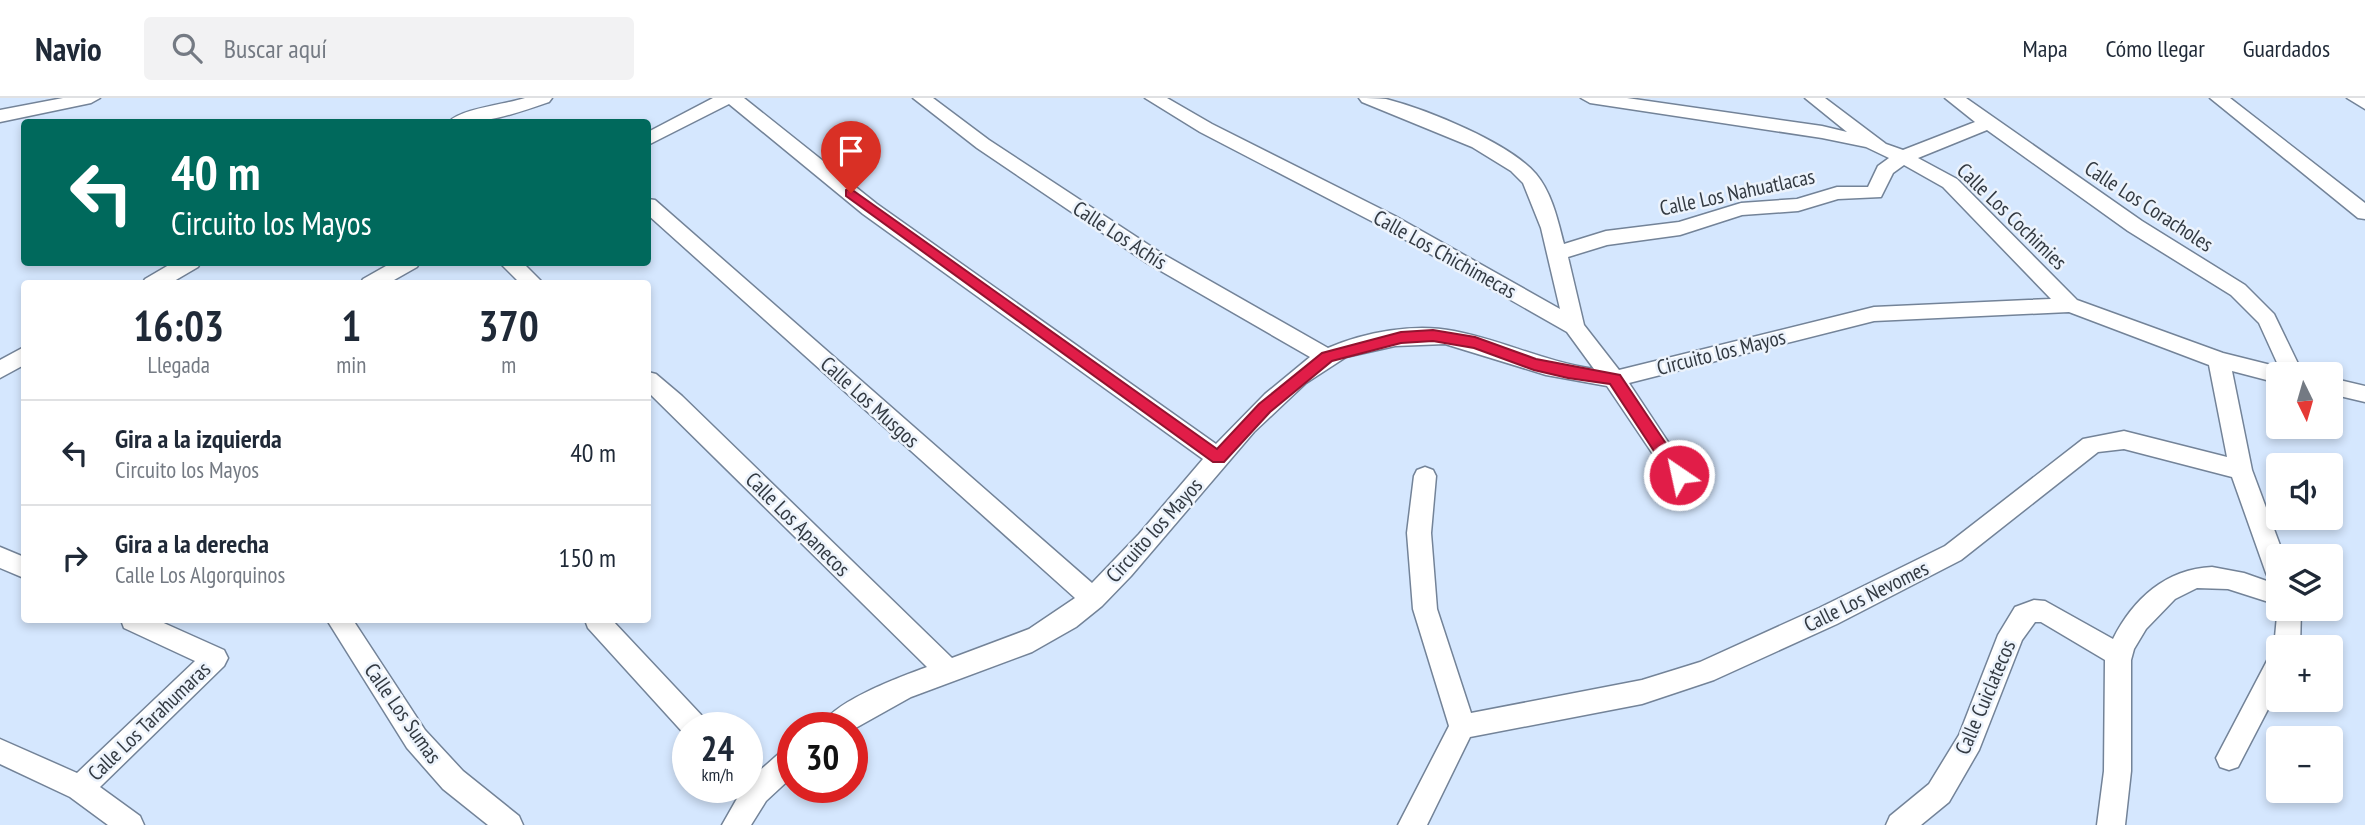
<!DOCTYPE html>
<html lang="es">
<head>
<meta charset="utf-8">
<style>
  body { margin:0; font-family:"PT Sans Narrow",sans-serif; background:#f2f2f3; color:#1f2937; height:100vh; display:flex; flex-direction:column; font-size:26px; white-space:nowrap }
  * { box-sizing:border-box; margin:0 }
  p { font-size:23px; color:#747a83 }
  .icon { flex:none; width:38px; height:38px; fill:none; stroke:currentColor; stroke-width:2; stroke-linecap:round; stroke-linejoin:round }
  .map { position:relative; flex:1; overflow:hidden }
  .details { position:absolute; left:21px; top:182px; width:630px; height:343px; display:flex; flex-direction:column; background:#fff; border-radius:7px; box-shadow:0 4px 10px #0003 }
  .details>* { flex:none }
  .top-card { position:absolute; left:21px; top:21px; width:630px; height:147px; border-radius:7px; box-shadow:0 4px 10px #0003; background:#00695c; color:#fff; overflow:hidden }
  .needle { width:46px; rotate:175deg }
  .controls { position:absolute; left:2266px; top:264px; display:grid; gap:14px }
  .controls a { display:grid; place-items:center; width:77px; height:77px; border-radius:7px; background:#fff; box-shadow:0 4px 10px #0003; font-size:35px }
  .speed { position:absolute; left:672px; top:614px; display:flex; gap:14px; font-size:35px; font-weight:700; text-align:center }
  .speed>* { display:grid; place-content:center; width:91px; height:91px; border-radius:50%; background:#fff; box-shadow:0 4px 10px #0003; line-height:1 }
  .speed small { font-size:18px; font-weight:400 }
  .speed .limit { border:10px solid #d22; background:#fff; color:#111 }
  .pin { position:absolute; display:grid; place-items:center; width:60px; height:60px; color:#fff; margin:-72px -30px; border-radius:50% 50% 50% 0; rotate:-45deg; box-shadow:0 0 7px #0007 }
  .pin .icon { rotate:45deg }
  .me { position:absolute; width:77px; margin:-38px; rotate:326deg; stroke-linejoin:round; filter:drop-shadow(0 0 5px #0008) }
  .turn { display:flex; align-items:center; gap:24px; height:147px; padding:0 35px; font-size:32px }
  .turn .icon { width:91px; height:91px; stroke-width:2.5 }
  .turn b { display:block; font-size:49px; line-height:60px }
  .eta { display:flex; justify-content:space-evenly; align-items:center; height:119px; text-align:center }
  .eta b { font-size:42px; font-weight:700; line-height:49px }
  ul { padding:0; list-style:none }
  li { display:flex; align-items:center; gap:21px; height:105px; padding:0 35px; border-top:2px solid #e0e1e3 }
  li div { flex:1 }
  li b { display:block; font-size:26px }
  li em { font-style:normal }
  header { display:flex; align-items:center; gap:42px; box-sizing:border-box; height:98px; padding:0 35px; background:#fff; border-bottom:2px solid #e0e1e3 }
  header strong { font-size:33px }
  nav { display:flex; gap:38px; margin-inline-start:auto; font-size:24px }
  .search { width:490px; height:63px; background:#f2f2f3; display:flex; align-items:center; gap:18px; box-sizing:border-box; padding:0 24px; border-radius:7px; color:#747a83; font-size:26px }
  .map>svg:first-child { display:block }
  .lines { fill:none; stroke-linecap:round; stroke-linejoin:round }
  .minor-casing { stroke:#738398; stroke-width:3 }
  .minor { fill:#fff; fill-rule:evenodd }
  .route { fill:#e11d48; stroke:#92132f; stroke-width:2 }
  .labels { text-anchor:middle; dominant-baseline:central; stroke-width:5; stroke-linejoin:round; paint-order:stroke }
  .street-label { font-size:21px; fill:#333a42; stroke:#ecf3fc }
</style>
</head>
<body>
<header>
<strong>Navio</strong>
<div class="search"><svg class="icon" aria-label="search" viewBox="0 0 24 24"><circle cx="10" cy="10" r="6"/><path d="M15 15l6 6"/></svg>Buscar aquí</div>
<nav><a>Mapa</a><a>Cómo llegar</a><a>Guardados</a></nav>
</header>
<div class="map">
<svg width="2365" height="727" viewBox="0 0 2365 727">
  <rect width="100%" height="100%" fill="#d5e7fe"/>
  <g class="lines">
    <defs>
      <path id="minor" d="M63,0H100L91,5L0,24V12Z
        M525,0H552L549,4C517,15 483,27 449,24C459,11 507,6 525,0Z
        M713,0H744L877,106L1216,346L1265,296L1310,259L1147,165L977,50L913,0H933L989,42L1161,155L1328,250C1365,234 1414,225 1454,233C1502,242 1545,264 1594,271L1567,234L1381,128L1200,34L1145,0H1167L1212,26L1395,118L1560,211L1541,130L1523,85L1511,73L1472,49L1362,4L1359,0C1368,0 1378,0 1386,1C1426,11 1510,45 1536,76C1552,95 1558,123 1564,146L1606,133L1679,124L1741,105L1797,101L1837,89H1868L1878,68L1889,60L1866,49L1822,40L1590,5L1581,0H1627L1822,28L1847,34L1805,0H1825L1886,46L1903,52L1975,24L1945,0H1966L2142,123L2245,187L2274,216L2303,276H2278V285L2232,273L2252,372L2284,458H2278V485L2269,482L2266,475L2232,379L2124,351L2098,354L1961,462L1837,526L1714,582L1642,606L1470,639L1427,727H1398L1449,628L1413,511L1407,435L1414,378L1417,372L1425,369L1433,372L1436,378L1431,435L1437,511L1471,615L1642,582L1700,564L1819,510L1945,448L2083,341L2124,333L2227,359L2209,267L2069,214L1874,223L1629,285L1690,377L1687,383L1679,386L1671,383L1607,288L1546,277L1445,246L1395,248L1346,259L1306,285L1254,334L1131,478L1102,508L1076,529L1032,554L911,599L852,632L820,630C831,604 900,579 927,569L648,294V274L656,276L682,298L952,560L1029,531L1075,500L648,117V101L655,102L1092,485L1139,436L1203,361L863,116L729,6L648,47V34ZM1987,32L2128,133L2231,197L2259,225L2279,269L2223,255L2077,202L1957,81L1918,60ZM1904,67L1943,89L2051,201L1874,209L1619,272L1584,227L1568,159L1607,147L1680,137L1742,117L1798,113L1838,101L1881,99L1893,75Z
        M2210,0H2230L2365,105V121L2358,120Z
        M2347,0H2365V11Z
        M174,164H201L198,169L169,186H142L145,181Z
        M393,164H420L417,169L387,186H360L363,181Z
        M499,164H522L544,186H521Z
        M24,249V267L0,280V262Z
        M2331,280L2365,288V304L2331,296Z
        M0,449L24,459V480L0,470Z
        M2212,469L2244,475L2278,487V511H2301L2300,550H2278V592L2238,669L2229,672L2220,669L2216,660L2269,559L2277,556L2274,550L2278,507L2228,491L2197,490L2175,501L2146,531L2134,551L2131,562V673L2125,727H2097L2104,673L2105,562L2041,524H2035L2022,542L1979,652L1949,704L1921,727H1886L1890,718L1929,686L1959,637L1998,537L2015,509L2034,502L2045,503L2113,541C2133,501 2166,471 2212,469Z
        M121,522H157L224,552L228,560L224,568L100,689L140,718L144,727H108L70,699L0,666V641L77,675L195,563L124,530Z
        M327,522H353L425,632L463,673L519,718L523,727H488L443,691L407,650Z
        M585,522H612L705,621L709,630H688L687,639L588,530Z
        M793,648V678L766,703L751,727H722L743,690H747V684L784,651Z"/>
    </defs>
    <use href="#minor" class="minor-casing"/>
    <use href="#minor" class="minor"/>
  </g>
  <path class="route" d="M851,91L1217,351L1259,306L1322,255L1401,234L1433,232L1475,239L1536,261L1620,277L1687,377L1685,382H1673L1610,286L1568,280L1534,272L1474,250L1433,243L1401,245L1332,263L1270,314L1224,364H1213L846,98V92Z"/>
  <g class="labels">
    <g class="street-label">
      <text transform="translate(1737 94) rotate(-12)">Calle Los Nahuatlacas</text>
      <text transform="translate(2149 108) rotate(33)">Calle Los Coracholes</text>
      <text transform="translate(2012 118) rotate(44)">Calle Los Cochimies</text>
      <text transform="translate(1120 137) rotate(33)">Calle Los Achís</text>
      <text transform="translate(1445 156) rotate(29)">Calle Los Chichimecas</text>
      <text transform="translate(1721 254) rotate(-14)">Circuito los Mayos</text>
      <text transform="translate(870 304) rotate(42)">Calle Los Musgos</text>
      <text transform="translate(798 426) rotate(45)">Calle Los Apanecos</text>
      <text transform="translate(1154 432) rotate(-48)">Circuito los Mayos</text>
      <text transform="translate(1866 498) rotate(-26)">Calle Los Nevomes</text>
      <text transform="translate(1985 599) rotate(-67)">Calle Cuiclatecos</text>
      <text transform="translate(403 615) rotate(55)">Calle Los Sumas</text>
      <text transform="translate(149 623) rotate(-44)">Calle Los Tarahumaras</text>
    </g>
  </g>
</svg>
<div class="controls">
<a><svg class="needle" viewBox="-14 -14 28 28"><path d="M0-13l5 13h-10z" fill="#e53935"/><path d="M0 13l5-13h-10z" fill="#747a83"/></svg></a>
<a><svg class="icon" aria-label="sound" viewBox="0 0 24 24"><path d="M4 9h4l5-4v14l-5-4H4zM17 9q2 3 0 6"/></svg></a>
<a><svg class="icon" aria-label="layers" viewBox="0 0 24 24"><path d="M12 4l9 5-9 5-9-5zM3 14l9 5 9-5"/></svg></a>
<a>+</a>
<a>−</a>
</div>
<div class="speed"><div>24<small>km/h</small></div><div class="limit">30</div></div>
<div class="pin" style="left:851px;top:95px;background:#d93025"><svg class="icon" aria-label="arrive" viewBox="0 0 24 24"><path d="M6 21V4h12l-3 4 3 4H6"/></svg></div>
<svg class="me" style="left:1679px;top:377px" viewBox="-20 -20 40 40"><circle r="17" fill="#e11d48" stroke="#fff" stroke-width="3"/><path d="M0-11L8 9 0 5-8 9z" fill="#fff"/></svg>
<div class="top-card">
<div class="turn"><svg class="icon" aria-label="left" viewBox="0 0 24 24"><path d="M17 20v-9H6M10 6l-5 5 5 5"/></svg><div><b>40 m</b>Circuito los Mayos</div></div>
</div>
<section class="details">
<div class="eta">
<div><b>16:03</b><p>Llegada</p></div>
<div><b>1</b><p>min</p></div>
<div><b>370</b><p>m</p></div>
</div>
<ul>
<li><svg class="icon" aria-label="left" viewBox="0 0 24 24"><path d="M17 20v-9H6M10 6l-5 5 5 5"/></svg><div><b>Gira a la izquierda</b><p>Circuito los Mayos</p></div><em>40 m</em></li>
<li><svg class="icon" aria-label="right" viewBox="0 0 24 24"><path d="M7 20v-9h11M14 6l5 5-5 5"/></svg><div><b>Gira a la derecha</b><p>Calle Los Algorquinos</p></div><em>150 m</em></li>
</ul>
</section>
</div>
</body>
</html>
